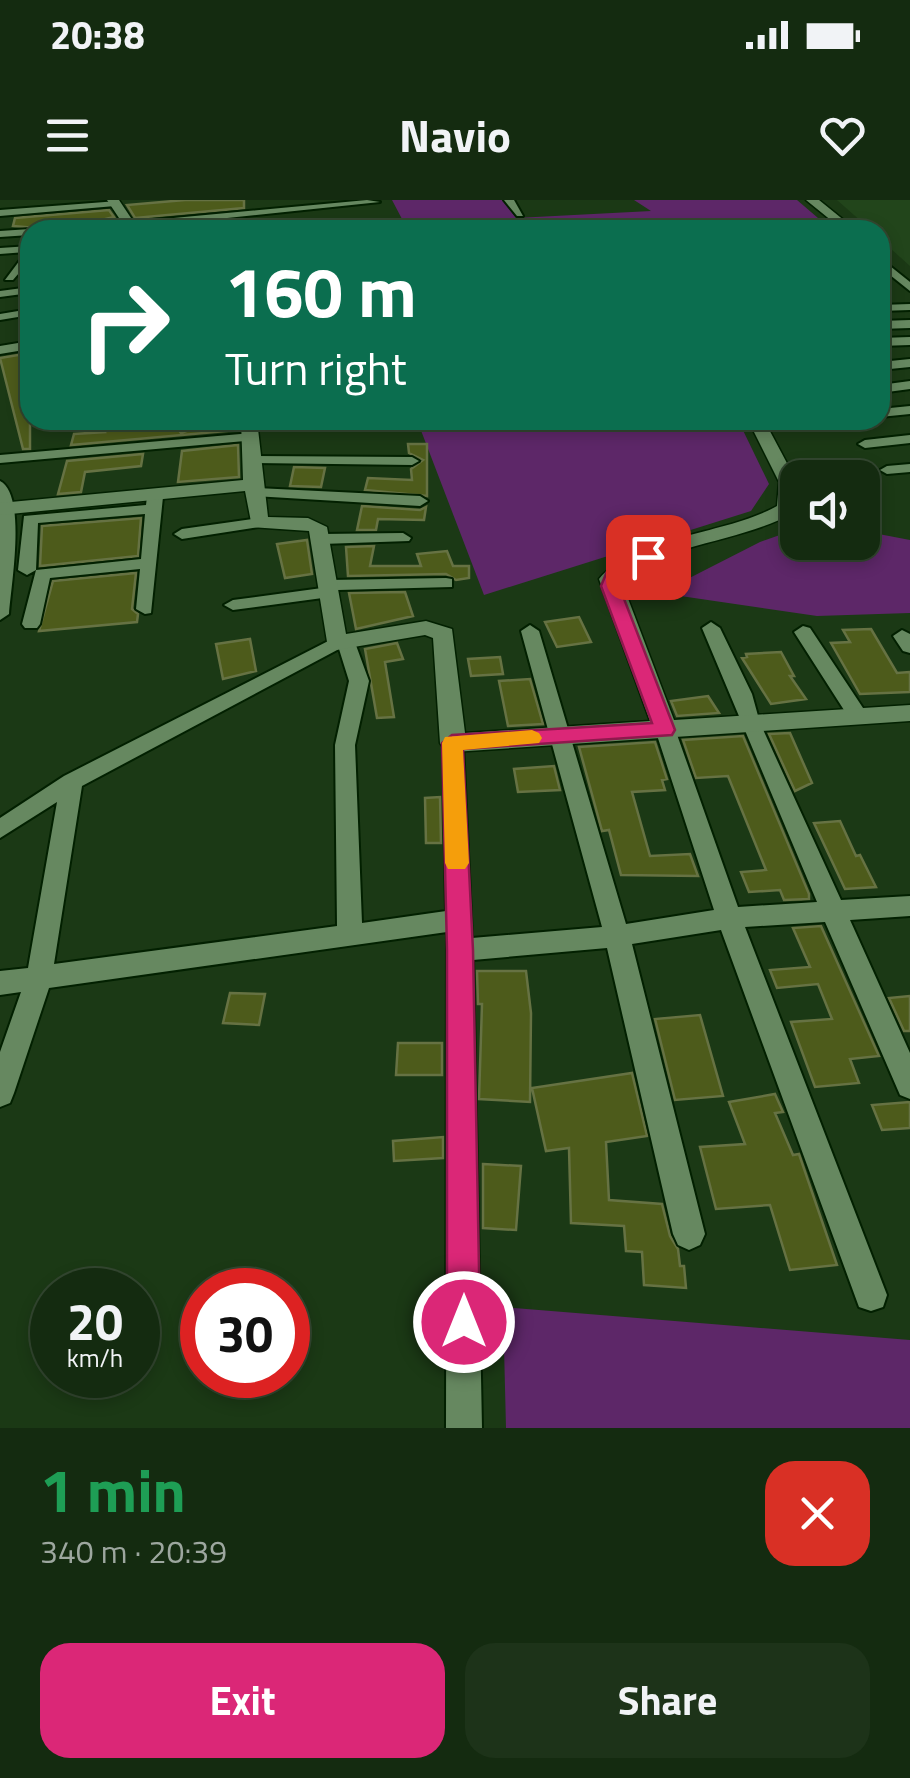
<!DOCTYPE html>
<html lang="en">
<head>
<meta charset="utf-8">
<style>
  body { margin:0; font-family:"Titillium Web",sans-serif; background:#1d3319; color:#f1f3f6; height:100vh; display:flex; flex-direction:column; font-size:38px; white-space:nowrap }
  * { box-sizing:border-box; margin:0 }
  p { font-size:32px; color:#9da79f }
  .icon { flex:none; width:55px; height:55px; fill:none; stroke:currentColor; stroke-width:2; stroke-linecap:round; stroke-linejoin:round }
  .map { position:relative; height:1228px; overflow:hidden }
  .panel { display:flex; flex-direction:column; background:#142b10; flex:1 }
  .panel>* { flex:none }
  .top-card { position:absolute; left:20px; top:20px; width:870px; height:210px; border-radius:30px; box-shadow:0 5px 15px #0003,0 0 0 2px #334730; background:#0b6e4f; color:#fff; overflow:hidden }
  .buttons { position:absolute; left:780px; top:260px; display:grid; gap:20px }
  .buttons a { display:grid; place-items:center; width:100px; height:100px; border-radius:20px; background:#142b10; box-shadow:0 5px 15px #0003,0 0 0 2px #334730; font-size:50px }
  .speed { position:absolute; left:30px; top:1068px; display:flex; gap:20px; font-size:50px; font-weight:700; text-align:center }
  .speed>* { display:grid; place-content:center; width:130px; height:130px; border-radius:50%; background:#142b10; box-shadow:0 5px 15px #0003,0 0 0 2px #334730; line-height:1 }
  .speed small { font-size:25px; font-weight:400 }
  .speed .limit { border:15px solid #d22; background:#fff; color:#111 }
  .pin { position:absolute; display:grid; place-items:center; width:85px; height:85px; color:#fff; margin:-42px; border-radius:20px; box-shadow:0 5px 15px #0006 }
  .me { position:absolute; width:110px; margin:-55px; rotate:0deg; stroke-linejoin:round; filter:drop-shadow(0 0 8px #0008) }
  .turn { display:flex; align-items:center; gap:35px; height:210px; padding:0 40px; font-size:45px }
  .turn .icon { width:130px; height:130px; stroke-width:2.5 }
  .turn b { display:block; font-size:70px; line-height:85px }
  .round { display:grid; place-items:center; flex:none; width:105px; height:105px; border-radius:30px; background:#1d3319 }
  .headline { display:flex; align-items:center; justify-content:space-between; height:170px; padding:0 40px }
  h1 { font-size:60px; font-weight:700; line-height:75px; color:#1e9e55 }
  .action { display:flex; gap:20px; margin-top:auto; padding:20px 40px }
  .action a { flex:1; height:115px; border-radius:30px; background:#db2777; color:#fff; font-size:40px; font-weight:700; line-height:115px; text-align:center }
  .action a+a { background:#1d3319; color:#f1f3f6 }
  .status { display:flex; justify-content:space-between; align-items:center; height:70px; padding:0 50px; background:#142b10; direction:ltr }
  .status svg { height:28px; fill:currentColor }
  header { display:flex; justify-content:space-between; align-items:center; height:130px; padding:0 40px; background:#142b10; font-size:45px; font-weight:700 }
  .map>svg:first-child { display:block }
  .built { fill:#22451b }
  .green { fill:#5d2768 }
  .building { fill:#4d5b1b; stroke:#667243; stroke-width:2.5 }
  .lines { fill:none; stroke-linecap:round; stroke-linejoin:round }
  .minor-casing { stroke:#022000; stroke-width:4 }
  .tertiary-casing { stroke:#022000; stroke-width:3 }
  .minor { fill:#668860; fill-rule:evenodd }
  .tertiary { fill:#668860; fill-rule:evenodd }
  .route { fill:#db2777; stroke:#8e194d; stroke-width:2.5 }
  .slow { fill:#f59e0b }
</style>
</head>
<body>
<div class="status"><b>20:38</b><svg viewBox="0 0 49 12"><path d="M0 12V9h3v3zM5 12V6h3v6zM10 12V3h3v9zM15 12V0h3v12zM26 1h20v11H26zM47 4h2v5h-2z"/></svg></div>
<header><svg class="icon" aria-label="menu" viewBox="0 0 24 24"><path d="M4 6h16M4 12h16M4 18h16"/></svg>Navio<svg class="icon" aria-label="heart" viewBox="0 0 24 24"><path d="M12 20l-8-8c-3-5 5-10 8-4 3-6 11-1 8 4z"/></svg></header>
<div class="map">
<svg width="910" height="1228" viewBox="0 0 910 1228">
  <rect width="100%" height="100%" fill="#1b3915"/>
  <path class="built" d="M837,0H910V66L880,39V30H871Z"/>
  <path class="green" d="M392,0H502L516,18L651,11L634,0H797L832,30H325L402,19Z
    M417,220H738L769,284L751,311L484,395Z
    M797,329L798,342H862L863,331L910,340V413L817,416L660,393L760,342Z
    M503,1107L910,1140V1228H506Z"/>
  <path class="building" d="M185,0H244V8L135,18L127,5Z
    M109,10L114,17L59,30L13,26L15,18Z
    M30,153V249H23L0,158Z
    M101,220H171L181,233L195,228L193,220H220L221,227L237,226L238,230L71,245L74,234L105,232Z
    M408,244H427V296L365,290L368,278L412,280L411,269L423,260L409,253Z
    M238,245L239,277L178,282L182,251Z
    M143,254L141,266L85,272L81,292L58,294L67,261Z
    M294,267L325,268L321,287L290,286Z
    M362,306L420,310L426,307L424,320L378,319L376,330H357Z
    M141,318L138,356L40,366L42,326Z
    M307,340L312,374L285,378L277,344Z
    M374,346L370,366H421L417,354L447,351L453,366H469V378L456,380L446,374L348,376L346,347Z
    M136,373L132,409L138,414L137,422L39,431L53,381Z
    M405,392L413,416L356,429L349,393Z
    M579,417L591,442L557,447L545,422Z
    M871,429L897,473L910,472V492L860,494L831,443L850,442L843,430Z
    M250,439L256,471L223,479L216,444Z
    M397,443L403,459L385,462L394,517L377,518L365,449Z
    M781,452L794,476H790L806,499L771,504L742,458L747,457L746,454Z
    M500,457L503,474L471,476L468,459Z
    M530,479L543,524L508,526L499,481Z
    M708,496L719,513L677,516L671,501Z
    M790,533L812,583L795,591L769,534Z
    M743,536L809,694V699L784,700L780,690L749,692L741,672L766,670L728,576L696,578L683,540Z
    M655,542L667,579L662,580L665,590L632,592L650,656L690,654L698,676L621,675L609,630L602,631L579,547Z
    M554,566L560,590L518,592L514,569Z
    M440,597L441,643H426L425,598Z
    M840,621L856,656L860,655L876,687L845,689L814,623Z
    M821,726L879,856L850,859L859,883L815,887L791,822L832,819L818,784L777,788L770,770L810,767L793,728Z
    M477,771H526L531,813L530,902L479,899L482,804H478Z
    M230,793L265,794L259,825L223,823Z
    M910,796V831H904L889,798Z
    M700,815L723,896L675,900L655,819Z
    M398,843H442V875H396Z
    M632,873L647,936L606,942L609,1000L662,1004L670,1036L678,1049L680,1066H684L686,1088L644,1085L642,1052L626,1051L624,1026L571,1023L569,948L546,951L532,888Z
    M775,894L783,912L775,913L793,955L799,954L837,1065L790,1070L770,1005L716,1009L700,947L745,944L729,902Z
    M910,902V928L882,930L872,905Z
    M443,937V958L394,961L393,941Z
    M483,964L521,966L516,1030L483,1028Z"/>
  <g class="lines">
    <defs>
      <path id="minor" d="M367,0L380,2L131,28L127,24L63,30L127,18L131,22Z
        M504,0H514L523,16H517Z
        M118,1L115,6L0,16V10Z
        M30,29L34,30H30V35L0,37V31Z
        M30,46V60L13,80H5L26,52L0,54V48Z
        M880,58L910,82V91L880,67Z
        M30,87V93L0,97V91Z
        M910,104V110L880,111V105Z
        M30,109V115L0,120V114Z
        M910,120V128L880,129V121Z
        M910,137V145L880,146V138Z
        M30,141V149L0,154V146Z
        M910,159V167L880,170V162Z
        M910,181V189L880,193V185Z
        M910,206V214L880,217V209Z
        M83,220H97L98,223L91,227Z
        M175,220H189L192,226L180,229Z
        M252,233L257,234V240L0,263V255Z
        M910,235V243L865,248L858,244L865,240Z
        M253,256L412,257L419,261L412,265L248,263L246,260Z
        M910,264V272L887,274L880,270L887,266Z
        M0,281C27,295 11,385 9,414L0,420Z
        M257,288L420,296L428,301L420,306L252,296V290Z
        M155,292L163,297L151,413L145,414L136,409L140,369L50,378L40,424L37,428H25L22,424L36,370L141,359L145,314L38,323L36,370L27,375L18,370L24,316L146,305L147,297Z
        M259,318L267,323L265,326L182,339L174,334L182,329Z
        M403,333L411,338L409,341L322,344L314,339L322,334Z
        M446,378L452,379V387L338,390L336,396L330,397L233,410L224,405L233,400L322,388L323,381L329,380Z
        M711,422L720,428L752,494L760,523L841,700L910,696V716L850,720L910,853V899L900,895L825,722L745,727L887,1095L883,1107L871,1111L859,1107L721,730L632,744L705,1034L700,1045L689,1050L678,1045L673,1034L607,748L473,760L482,1228H446L447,732L49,788L14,893L10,903L0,907V852L21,792L0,795V771L28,768L57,602L0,638V618L64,576L336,437H353L369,481L355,545L362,723L446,711L443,543L453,536L463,543L472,738L602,727L521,431L530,425L539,431L626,724L714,710L655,529L665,522L675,529L738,707L817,702L702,428ZM339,449L349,481L335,545L337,726L54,764L82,586Z
        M803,426L810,428L865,511L868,516L865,521H851L794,432Z
        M902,430L910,434V453L903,451L893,436Z"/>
      <path id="tertiary" d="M107,0H119L139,30H127Z
        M806,0H819L856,30H843Z
        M880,37L886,41L884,45L880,46Z
        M241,220H257L268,317L308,318L327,327L346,434L426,421L452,429L465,533L650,521L599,379C636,335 726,335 777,306L779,282L748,220H764L797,282L793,313C742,342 660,345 621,380L674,520L910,505V521L453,552L444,549L440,543L433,438L425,435L336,450L328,448L309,331L252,327L245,291L0,315V303L243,280Z"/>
    </defs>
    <use href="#minor" class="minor-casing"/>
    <use href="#tertiary" class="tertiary-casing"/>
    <use href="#minor" class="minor"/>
    <use href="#tertiary" class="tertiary"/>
  </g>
  <path class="route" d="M648,352L654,353V361L622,376L619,386L675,530L672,535L463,549L473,750L480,1122L476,1134L464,1138L451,1134L447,1122V750L442,543L452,535L652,523L601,386L608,369Z"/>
  <path class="slow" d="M532,530L539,533L542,538L539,543L463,550L469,663L465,669H448L445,663L442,543L445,537Z"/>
</svg>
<div class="buttons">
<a><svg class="icon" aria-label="sound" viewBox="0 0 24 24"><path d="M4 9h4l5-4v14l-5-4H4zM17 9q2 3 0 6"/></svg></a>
</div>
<div class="speed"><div>20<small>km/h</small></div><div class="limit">30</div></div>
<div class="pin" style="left:648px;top:357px;background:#d93025"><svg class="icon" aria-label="arrive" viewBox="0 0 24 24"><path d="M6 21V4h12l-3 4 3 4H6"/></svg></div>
<svg class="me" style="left:464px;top:1122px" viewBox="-20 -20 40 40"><circle r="17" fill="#db2777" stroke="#fff" stroke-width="3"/><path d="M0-11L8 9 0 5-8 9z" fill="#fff"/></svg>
<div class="top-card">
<div class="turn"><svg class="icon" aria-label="right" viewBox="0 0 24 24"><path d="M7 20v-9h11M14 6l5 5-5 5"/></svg><div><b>160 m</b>Turn right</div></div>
</div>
</div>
<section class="panel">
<div class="headline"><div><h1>1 min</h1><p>340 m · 20:39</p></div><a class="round" style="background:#d93025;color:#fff"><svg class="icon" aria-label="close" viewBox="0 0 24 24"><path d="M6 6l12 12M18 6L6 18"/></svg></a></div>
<div class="action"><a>Exit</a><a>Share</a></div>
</section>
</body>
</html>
